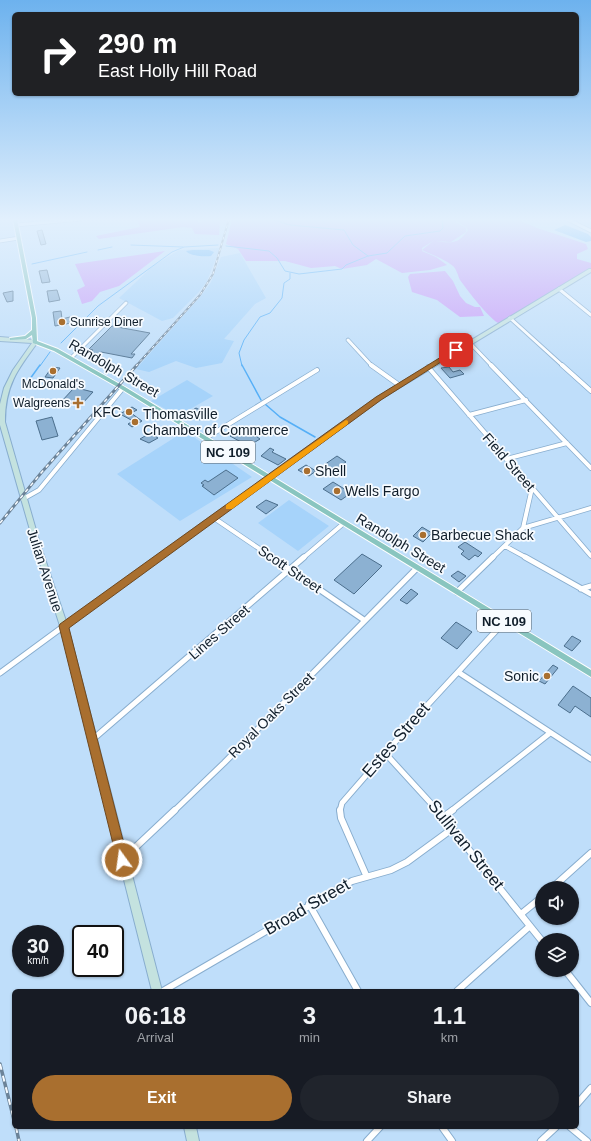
<!DOCTYPE html>
<html lang="en">
<head>
<meta charset="utf-8">
<style>
  body { margin:0; font-family:Arial,sans-serif; background:#20242c; color:#f1f3f6; height:100vh; display:flex; flex-direction:column; font-size:15px; white-space:nowrap }
  * { box-sizing:border-box; margin:0 }
  p { font-size:13px; color:#9ea1a6 }
  .icon { flex:none; width:22px; height:22px; fill:none; stroke:currentColor; stroke-width:2; stroke-linecap:round; stroke-linejoin:round }
  .map { position:relative; flex:1; overflow:hidden }
  .panel { position:absolute; left:12px; top:989px; width:567px; height:140px; display:flex; flex-direction:column; background:#171b24; border-radius:6px; box-shadow:0 1px 3px #0004 }
  .panel>* { flex:none }
  .hud { position:absolute; left:12px; top:12px; width:567px; height:84px; border-radius:6px; box-shadow:0 1px 3px #0004; background:#202124; color:#fff; overflow:hidden }
  .controls { position:absolute; left:535px; top:881px; display:grid; gap:8px }
  .controls a { display:grid; place-items:center; width:44px; height:44px; border-radius:50%; background:#171b24; box-shadow:0 1px 3px #0004; font-size:20px }
  .speed { position:absolute; left:12px; top:925px; display:flex; gap:8px; font-size:20px; font-weight:700; text-align:center }
  .speed>* { display:grid; place-content:center; width:52px; height:52px; border-radius:50%; background:#171b24; box-shadow:0 1px 3px #0004; line-height:1 }
  .speed small { font-size:10px; font-weight:400 }
  .speed .limit { border:2px solid #111; border-radius:6px; background:#fff; color:#111 }
  .pin { position:absolute; display:grid; place-items:center; width:34px; height:34px; color:#fff; margin:-17px; border-radius:8px; box-shadow:0 2px 6px #0006 }
  .me { position:absolute; width:44px; margin:-22px; rotate:346deg; stroke-linejoin:round; filter:drop-shadow(0 0 3px #0008) }
  .turn { display:flex; align-items:center; gap:14px; height:84px; padding:0 20px; font-size:18px }
  .turn .icon { width:52px; height:52px; stroke-width:2.5 }
  .turn b { display:block; font-size:28px; line-height:34px }
  .eta { display:flex; justify-content:space-evenly; align-items:center; height:68px; text-align:center }
  .eta b { font-size:24px; font-weight:700; line-height:28px }
  .action { display:flex; gap:8px; margin-top:auto; padding:8px 20px }
  .action a { flex:1; height:46px; border-radius:24px; background:#a96f2f; color:#fff; font-size:16px; font-weight:700; line-height:46px; text-align:center }
  .action a+a { background:#20242c; color:#f1f3f6 }
  .map>svg:first-child { display:block }
  .built { fill:#a6d3fa }
  .green { fill:#c89cf8 }
  .water { fill:#55aff7 }
  .lines { fill:none; stroke-linecap:round; stroke-linejoin:round }
  .stream-far1 { stroke:#55aff7; stroke-width:1 }
  .stream { stroke:#55aff7; stroke-width:1.5 }
  .building { fill:#8cb1d2; stroke:#4b6e8c }
  .street-far3-casing { stroke:#88adce; stroke-width:4.5 }
  .street-far2-casing { stroke:#88adce; stroke-width:5.5 }
  .street-far1-casing { stroke:#88adce; stroke-width:7 }
  .street-casing { stroke:#88adce; stroke-width:8 }
  .secondary-casing { stroke:#88adce; stroke-width:2 }
  .primary-casing { stroke:#fff; stroke-width:2 }
  .street-far3 { stroke:#fff; stroke-width:3 }
  .street-far2 { stroke:#fff; stroke-width:4 }
  .street-far1 { stroke:#fff; stroke-width:5 }
  .street { stroke:#fff; stroke-width:6 }
  .secondary { fill:#c4e2df; fill-rule:evenodd }
  .primary { fill:#89c5bf; fill-rule:evenodd }
  .rail-far2-casing { stroke:#6c8398; stroke-width:2 }
  .rail-far1-casing { stroke:#6c8398; stroke-width:3 }
  .rail-casing { stroke:#6c8398; stroke-width:3.5 }
  .rail-far2 { stroke:#f7fbff; stroke-width:1; stroke-dasharray:3; stroke-linecap:butt }
  .rail-far1 { stroke:#f7fbff; stroke-width:1.5; stroke-dasharray:4; stroke-linecap:butt }
  .rail { stroke:#f7fbff; stroke-width:2; stroke-dasharray:6; stroke-linecap:butt }
  .route { fill:#a96f2f; stroke:#6e481f }
  .slow { fill:#f59e0b }
  .poi-dot { fill:#a96f2f; stroke:#f7fbff; stroke-width:1.5 }
  .labels { text-anchor:middle; dominant-baseline:central; stroke-width:3.5; stroke-linejoin:round; paint-order:stroke }
  .far-poi-label { font-size:12px; fill:#101e2b; stroke:#f7fbff; text-anchor:start }
  .shield { fill:#f7fbff; stroke:#55606b; stroke-width:1 }
  .shield-label { font-size:13px; font-weight:bold; fill:#101e2b }
  .street-label { font-size:14px; fill:#101e2b; stroke:#f7fbff }
  .poi-label { font-size:14px; fill:#101e2b; stroke:#f7fbff; text-anchor:start }
  .near-street-label { font-size:17px; fill:#101e2b; stroke:#f7fbff }
</style>
</head>
<body>
<div class="map">
<svg width="591" height="1141" viewBox="0 0 591 1141">
  <rect width="100%" height="100%" fill="#bfdefa"/>
  <path class="built" d="M220,248L207,281L198,293L173,318L162,321L119,298L153,266L179,250Z
    M240,253L266,298L255,304L224,339L234,341L222,363L196,368L176,361L149,372L136,369L201,296L211,282L221,257Z
    M187,380L213,396L178,416L151,401Z
    M185,431L252,477L180,521L117,474Z
    M289,500L329,526L298,551L258,523Z"/>
  <path class="green" d="M137,219H196L198,223L205,219H220L219,235L195,234L192,228L183,227L99,239L96,236L140,227Z
    M232,219H451L466,228V232L451,242L435,241C451,243 458,245 468,230L466,227L453,219H517L537,228L586,244L588,249L577,254V259L591,263V270L500,324C489,319 468,291 460,280C458,276 457,270 453,266C445,259 432,255 422,250L433,241L422,248V251L436,257L447,265L430,270L402,273L376,259L367,265L342,269L335,266L311,268L285,261H246L238,249L226,244Z
    M165,251L119,286L100,292L92,301L82,304L77,290L85,286L75,264Z
    M445,271L453,281L460,296L466,303L475,307H480L484,316L460,317L437,300L412,292L408,277L410,274Z"/>
  <path class="water" d="M565,225L588,234L591,237V241L586,242L554,230Z
    M193,250H209L214,252L211,256C204,257 190,256 186,251Z"/>
  <g class="lines">
    <path class="stream-far1" d="M271,219L290,225L344,230L353,245L368,256
      M131,245L183,247
      M226,246L269,251L277,258L285,271L299,274L342,269L346,265L368,256L387,253L405,236L440,231L443,228L442,219
      M98,250L112,247
      M32,264L87,252
      M61,343L98,306L172,252L184,247L218,245
      M40,366L50,352
      M242,366L239,353L244,340L260,317L270,313L282,298L284,283L290,279V273"/>
    <path class="stream" d="M242,365L261,400
      M27,383L40,365
      M265,404L280,417L315,437"/>
  </g>
  <path class="building" d="M42,230L46,244L41,245L37,231Z
    M47,270L50,282L42,283L39,271Z
    M57,290L60,300L49,302L47,291Z
    M13,291V301L7,302L3,293Z
    M61,311L62,319L70,317L71,323L55,326L53,312Z
    M112,326L150,333L131,354H135L132,358L101,352L96,356L88,354L93,350L89,349Z
    M52,367L60,368L53,378L45,377Z
    M449,367L453,372L460,370L464,374L450,378L441,368Z
    M77,388L93,392L81,405L61,402L73,389Z
    M132,407L137,410L131,413L142,421L132,427L128,424L133,421L120,414Z
    M196,408L206,413L202,416L204,417L200,420L188,413Z
    M52,417L58,436L42,440L36,421Z
    M241,429L253,434L260,439L244,449L237,445L241,442L230,436Z
    M150,433L158,438L149,443L140,439Z
    M270,448L274,450L272,452L286,459L278,465L261,456Z
    M337,456L346,462L334,471L324,465Z
    M306,465L316,471L309,476L298,470Z
    M226,470L238,478L214,495L202,486L204,485L201,483L205,480L208,482Z
    M333,482L351,493L341,500L323,489Z
    M266,500L278,505L266,514L256,507Z
    M422,527L432,533L423,542L413,536Z
    M465,542L482,553L478,557L475,555L469,560L461,554L464,551L458,547Z
    M362,554L382,566L354,594L334,580Z
    M458,571L466,576L459,582L451,576Z
    M411,589L418,594L407,604L400,600Z
    M456,622L472,632L457,649L441,638Z
    M572,636L581,641L572,651L564,646Z
    M553,665L558,668L545,684L539,681Z
    M573,686L591,698V717L575,706L570,713L558,705Z"/>
  <g class="lines">
    <defs>
      <path id="street-far3" d="M567,219L591,231
        M16,225L82,219
        M0,241L19,238
        M559,289L591,315
        M510,318L563,366
        M348,340L372,366
        M469,342L492,366
        M71,358L126,303"/>
      <path id="street-far2" d="M371,365L399,385
        M491,365L591,468
        M562,365L591,391
        M428,367L591,556
        M469,415L526,400
        M206,438L317,370
        M506,459L567,443
        M23,499L39,490L123,388
        M214,518L273,558
        M523,528L532,488
        M505,546L527,558
        M303,558L344,523
        M492,558L523,528L591,508"/>
      <path id="street-far1" d="M272,557L364,620
        M525,557L591,594
        M581,589L591,586
        M457,592L493,557
        M458,672L591,759
        M0,673L64,626
        M92,740L304,557
        M385,753L438,811
        M174,811L224,763L417,568
        M340,811L342,803L422,711L505,621
        M451,811L550,733"/>
      <path id="street" d="M340,810L341,818L366,875
        M437,810L542,941
        M443,817L453,810
        M123,859L175,810
        M552,888L591,853
        M309,904L358,991
        M521,914L542,897
        M565,970L591,1003
        M163,991L352,881L391,870L407,862L452,829
        M457,991L530,926
        M577,1104L591,1088
        M442,1127L452,1141
        M570,1127L587,1141
        M367,1141L380,1127
        M541,1141L556,1127"/>
      <path id="secondary" d="M589,269H591V272L381,399L68,627L162,991H152L60,626L34,544L0,425V404L4,388L13,370L32,343L0,341V337L35,340L38,342C17,370 5,386 5,422L40,544L66,621L377,397Z
        M184,1127H196L199,1141H187Z"/>
      <path id="primary" d="M13,219H17L36,318L37,341L58,349L125,387L591,670V677L121,389L54,351L33,343L32,335L26,339L10,340V338L25,336L32,330V318Z"/>
    </defs>
    <use href="#street-far3" class="street-far3-casing"/>
    <use href="#street-far2" class="street-far2-casing"/>
    <use href="#street-far1" class="street-far1-casing"/>
    <use href="#street" class="street-casing"/>
    <use href="#secondary" class="secondary-casing"/>
    <use href="#primary" class="primary-casing"/>
    <use href="#street-far3" class="street-far3"/>
    <use href="#street-far2" class="street-far2"/>
    <use href="#street-far1" class="street-far1"/>
    <use href="#street" class="street"/>
    <use href="#secondary" class="secondary"/>
    <use href="#primary" class="primary"/>
    <defs>
      <path id="rail-far2" d="M136,366L200,295L213,274L229,219"/>
      <path id="rail-far1" d="M0,523L41,473L137,365"/>
      <path id="rail" d="M0,1064L14,1120
        M16,1127L19,1141"/>
    </defs>
    <use href="#rail-far2" class="rail-far2-casing"/>
    <use href="#rail-far1" class="rail-far1-casing"/>
    <use href="#rail" class="rail-casing"/>
    <use href="#rail-far2" class="rail-far2"/>
    <use href="#rail-far1" class="rail-far1"/>
    <use href="#rail" class="rail"/>
  </g>
  <linearGradient id="sky" x2="0" y2="1"><stop stop-color="#6db2ee"/><stop offset="0.58" stop-color="#e2f0fd"/><stop offset="1" stop-color="#e2f0fd" stop-opacity="0"/></linearGradient>
  <rect width="591" height="379" fill="url(#sky)"/>
  <path class="route" d="M454,349L460,350L381,400L69,628L128,860L126,864L122,866L118,864L59,626L60,624L376,397Z"/>
  <path class="slow" d="M346,420L348,421V424L232,509H226V505Z"/>
  <g class="poi-dot">
    <circle cx="62" cy="322" r="4"/>
    <circle cx="53" cy="371" r="4"/>
    <path d="M76 397h4v4h4v4h-4v4h-4v-4h-4v-4h4z"/>
    <circle cx="129" cy="412" r="4"/>
    <circle cx="135" cy="422" r="4"/>
    <circle cx="307" cy="471" r="4"/>
    <circle cx="337" cy="491" r="4"/>
    <circle cx="423" cy="535" r="4"/>
    <circle cx="547" cy="676" r="4"/>
  </g>
  <g class="labels">
    <g class="far-poi-label">
      <text x="70" y="322">Sunrise Diner</text>
      <text x="53" y="384" text-anchor="middle">McDonald's</text>
      <text x="70" y="403" text-anchor="end">Walgreens</text>
    </g>
    <g class="shield">
      <rect x="201" y="441" width="54" height="22" rx="3"/>
      <rect x="477" y="610" width="54" height="22" rx="3"/>
    </g>
    <g class="shield-label">
      <text x="228" y="452">NC 109</text>
      <text x="504" y="621">NC 109</text>
    </g>
    <g class="street-label">
      <text transform="translate(114 368) rotate(30)">Randolph Street</text>
      <text transform="translate(509 462) rotate(49)">Field Street</text>
      <text transform="translate(401 543) rotate(31)">Randolph Street</text>
      <text transform="translate(290 569) rotate(34)">Scott Street</text>
      <text transform="translate(45 570) rotate(72)">Julian Avenue</text>
      <text transform="translate(219 632) rotate(-41)">Lines Street</text>
      <text transform="translate(271 715) rotate(-45)">Royal Oaks Street</text>
    </g>
    <g class="poi-label">
      <text x="121" y="412" text-anchor="end">KFC</text>
      <text x="143" y="414">Thomasville<tspan x="143" dy="16">Chamber of Commerce</tspan></text>
      <text x="315" y="471">Shell</text>
      <text x="345" y="491">Wells Fargo</text>
      <text x="431" y="535">Barbecue Shack</text>
      <text x="539" y="676" text-anchor="end">Sonic</text>
    </g>
    <g class="near-street-label">
      <text transform="translate(396 740) rotate(-49)">Estes Street</text>
      <text transform="translate(466 845) rotate(51)">Sullivan Street</text>
      <text transform="translate(307 907) rotate(-30)">Broad Street</text>
    </g>
  </g>
</svg>
<div class="controls">
<a><svg class="icon" aria-label="sound" viewBox="0 0 24 24"><path d="M4 9h4l5-4v14l-5-4H4zM17 9q2 3 0 6"/></svg></a>
<a><svg class="icon" aria-label="layers" viewBox="0 0 24 24"><path d="M12 4l9 5-9 5-9-5zM3 14l9 5 9-5"/></svg></a>
</div>
<div class="speed"><div>30<small>km/h</small></div><div class="limit">40</div></div>
<div class="pin" style="left:456px;top:350px;background:#d93025"><svg class="icon" aria-label="arrive" viewBox="0 0 24 24"><path d="M6 21V4h12l-3 4 3 4H6"/></svg></div>
<svg class="me" style="left:122px;top:860px" viewBox="-20 -20 40 40"><circle r="17" fill="#a96f2f" stroke="#fff" stroke-width="3"/><path d="M0-11L8 9 0 5-8 9z" fill="#fff"/></svg>
<div class="hud">
<div class="turn"><svg class="icon" aria-label="right" viewBox="0 0 24 24"><path d="M7 20v-9h11M14 6l5 5-5 5"/></svg><div><b>290 m</b>East Holly Hill Road</div></div>
</div>
<section class="panel">
<div class="eta">
<div><b>06:18</b><p>Arrival</p></div>
<div><b>3</b><p>min</p></div>
<div><b>1.1</b><p>km</p></div>
</div>
<div class="action"><a>Exit</a><a>Share</a></div>
</section>
</div>
</body>
</html>
